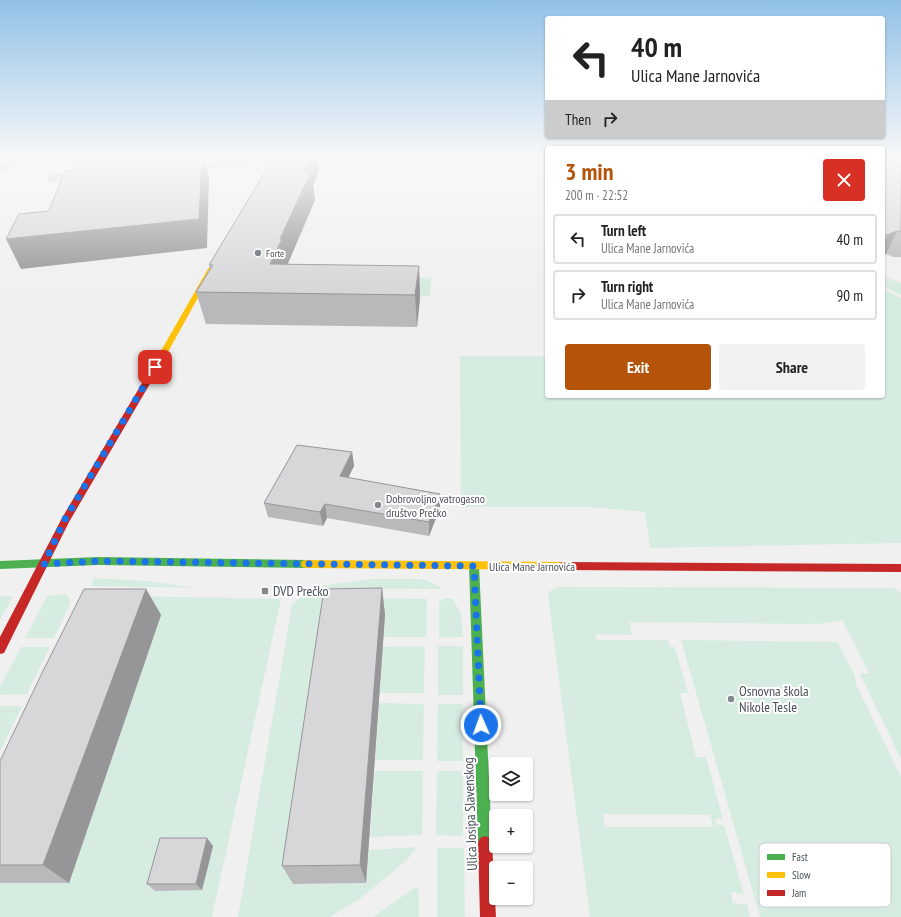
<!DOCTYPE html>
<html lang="en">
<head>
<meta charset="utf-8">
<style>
  body { margin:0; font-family:"PT Sans Narrow",sans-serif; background:#f2f2f2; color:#222; height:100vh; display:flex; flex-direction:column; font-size:15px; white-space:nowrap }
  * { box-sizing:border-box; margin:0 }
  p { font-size:13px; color:#767676 }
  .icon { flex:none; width:22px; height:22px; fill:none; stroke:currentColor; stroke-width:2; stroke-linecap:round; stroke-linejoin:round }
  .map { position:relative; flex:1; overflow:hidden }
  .panel { position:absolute; left:545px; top:146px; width:340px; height:252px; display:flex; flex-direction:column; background:#fff; border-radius:4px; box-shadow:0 1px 3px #0004 }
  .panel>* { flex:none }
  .top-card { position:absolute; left:545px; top:16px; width:340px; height:122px; border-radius:4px; box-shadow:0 1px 3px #0004; background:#fff; color:#222; overflow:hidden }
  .buttons { position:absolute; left:489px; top:757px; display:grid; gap:8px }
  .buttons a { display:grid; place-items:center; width:44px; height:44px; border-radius:4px; background:#fff; box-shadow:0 1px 3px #0004; font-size:20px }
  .pin { position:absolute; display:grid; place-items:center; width:34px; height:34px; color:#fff; margin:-17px; border-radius:8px; box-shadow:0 2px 6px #0006 }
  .me { position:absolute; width:44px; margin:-22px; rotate:358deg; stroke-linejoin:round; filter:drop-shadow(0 0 3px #0008) }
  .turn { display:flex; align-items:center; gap:14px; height:84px; padding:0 20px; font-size:18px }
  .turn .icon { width:52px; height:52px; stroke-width:2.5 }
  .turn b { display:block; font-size:28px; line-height:34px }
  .then { display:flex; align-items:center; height:38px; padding:0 20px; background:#0003; gap:8px; font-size:15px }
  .round { display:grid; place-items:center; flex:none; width:42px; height:42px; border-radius:4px; background:#f2f2f2 }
  .head { display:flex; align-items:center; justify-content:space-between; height:68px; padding:0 20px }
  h1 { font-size:24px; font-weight:800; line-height:30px; color:#b45309 }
  .cta { display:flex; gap:8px; margin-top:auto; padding:8px 20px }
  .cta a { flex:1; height:46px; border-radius:4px; background:#b45309; color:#fff; font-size:16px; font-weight:800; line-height:46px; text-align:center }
  .cta a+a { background:#f2f2f2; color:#222 }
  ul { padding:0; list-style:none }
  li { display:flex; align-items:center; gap:12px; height:50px; margin:0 8px 6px; padding:0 12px; border:2px solid #e0e0e0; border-radius:4px }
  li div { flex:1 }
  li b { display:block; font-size:15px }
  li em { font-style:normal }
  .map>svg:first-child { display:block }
  .green { fill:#d7ece1; fill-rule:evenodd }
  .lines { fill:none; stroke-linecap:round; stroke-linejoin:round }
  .street { fill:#ccced0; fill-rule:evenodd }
  .fast { fill:#4caf50; fill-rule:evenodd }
  .slow { fill:#ffc107; fill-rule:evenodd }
  .jam { fill:#c62828; fill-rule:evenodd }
  .wall { fill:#b9b9bb }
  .shaded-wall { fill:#969698 }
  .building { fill:#d7d7d9; stroke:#969698 }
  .route { stroke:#1a73e8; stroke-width:7; stroke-dasharray:0 12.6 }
  .poi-dot { fill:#83888e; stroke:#fff; stroke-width:1.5 }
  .labels { text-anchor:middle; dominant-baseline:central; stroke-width:4; stroke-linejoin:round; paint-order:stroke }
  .far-poi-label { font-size:10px; fill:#495059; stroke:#fff; text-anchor:start }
  .poi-label { font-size:12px; fill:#495059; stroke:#fff; text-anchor:start }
  .street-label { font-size:12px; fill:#495059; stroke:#fff }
  .near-poi-label { font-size:14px; fill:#495059; stroke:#fff; text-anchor:start }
  .near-street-label { font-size:14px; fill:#495059; stroke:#fff }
  .key { fill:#fff; stroke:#c8cacd; stroke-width:1 }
  .key-label { font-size:11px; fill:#495059 }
</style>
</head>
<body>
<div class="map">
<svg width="901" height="917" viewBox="0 0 901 917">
  <rect width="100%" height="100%" fill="#f0f0f0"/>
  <path class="green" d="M883,276L901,283V295L883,286Z
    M412,277L431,278L430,296H402Z
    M883,289L901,298V543L650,548L645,512L590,507H461L460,356H547V396H883Z
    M94,578L147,581L196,588L91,586Z
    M372,579H419L427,580L443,589L303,588Z
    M559,587L893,588L901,593V759L860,674L869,673L842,620L818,624L630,622L632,635L596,634L597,640H668L670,647H675L688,693H680L696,757H706L723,819H715L717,825H724L744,894L731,892L733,903L747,905L750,917H590L548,596L550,591ZM603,814L710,815L713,827H605Z
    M66,594L70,599V604L54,638H25L47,596Z
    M84,595L281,599L212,917H0V883H69Z
    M0,596H13L0,620Z
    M301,597L427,599L426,637H384L385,615L293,884L366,883L369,850L417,847L407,860L361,898L330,917H238L292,605Z
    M446,598L453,599L461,614L463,637L439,638V601Z
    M681,640L837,642L855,675L856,684L901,777V917H760Z
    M425,646L424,693H380L383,647Z
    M438,646H463V695H438Z
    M21,647H50L27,694L0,695V687Z
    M379,703L424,704L423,760H375Z
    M438,704H463V761H437Z
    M0,706H22L0,752Z
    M375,771H423L422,835L370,837Z
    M437,771H463V836L436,835Z
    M437,848H464L465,917H437Z
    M417,886L419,893V917H373Z"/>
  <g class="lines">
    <path class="street" d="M12,159H27L25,161L0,173V164Z
      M235,159H281L279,161L275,163L175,171L171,170L169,167L171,164L175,163Z
      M91,170L95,171L97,174L95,177L53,182L49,181L47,178L49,175L53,174Z"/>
    <path class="fast" d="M98,557L306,560L310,561L311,564L310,567L306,568L98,565L0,569V561Z
      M474,562L478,563L479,566L492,843L490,848L485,850L480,848L478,843L469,566L470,563Z"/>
    <path class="slow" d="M212,265L215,267L158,370L154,372H151L150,370L209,267Z
      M306,560L563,562L567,563L568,566L567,569L563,570L306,568L302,567L301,564L302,561Z"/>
    <path class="jam" d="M151,368H154L158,370L69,522L4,653L0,654V637L62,518Z
      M563,562L901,564V572L563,570L559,569L558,566L559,563Z
      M485,836L490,838L492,843L496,917H480L478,843L480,838Z"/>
  </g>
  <path class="wall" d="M273,159H318L319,171L313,186L315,200L287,264L419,266L420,298L417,327L206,324L196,292L210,269L209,265Z
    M883,159H901V257H893L886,254L883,255Z
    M352,452L354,466L348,478L440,494V508L429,536L327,518L323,526L268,517L264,503Z
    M382,588L385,615L366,883L293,884L282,866Z
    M146,589L161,615L69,883H0V761Z
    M207,838L213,846L202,890L155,891L147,884Z"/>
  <path class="shaded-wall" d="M202,159H204L209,177L207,248L21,269L6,239Z
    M309,159H318L319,171L313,186L315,200L287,266L270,264L280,239L303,172Z
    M897,231L886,254L883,255V244L887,235Z
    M419,266L420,298L417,327L415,295Z
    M352,452L354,466L342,490L340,476Z
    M440,494V508L429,536V522Z
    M325,504L327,518L323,526L320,512Z
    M382,588L385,615L366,883L360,865Z
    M146,589L161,615L69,883L43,865Z
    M207,838L213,846L202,890L196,884Z"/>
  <path class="building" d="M108,159H202L199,219L6,239L19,214L49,211L65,171L75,170L79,161Z
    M273,159H309L303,172H311L280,239H282L270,264L419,266L415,295L196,292L213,265H209Z
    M883,159H901V232L897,231L887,235L883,234Z
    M297,445L352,452L340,476L440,494L429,522L325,504L320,512L264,503Z
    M382,588L360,865L282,866L324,589Z
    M84,589H146L43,865H0V761L41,675Z
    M160,838H207L196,884H147Z"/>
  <linearGradient id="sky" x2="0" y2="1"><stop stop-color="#91c1e7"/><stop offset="0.55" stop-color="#f8f8f8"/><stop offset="1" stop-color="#f8f8f8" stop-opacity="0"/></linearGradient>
  <rect width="901" height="287" fill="url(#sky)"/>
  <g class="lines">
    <path class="route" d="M155,367L64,521L44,564L98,561L474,566L481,725"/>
  </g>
  <g class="poi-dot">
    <circle cx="258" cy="253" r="4"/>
    <circle cx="378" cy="505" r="4"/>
    <rect x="261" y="587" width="8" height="8" rx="2"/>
    <circle cx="731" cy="699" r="4"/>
  </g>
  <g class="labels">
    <g class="far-poi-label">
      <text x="266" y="253">Forte</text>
    </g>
    <g class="poi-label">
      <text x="386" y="498">Dobrovoljno vatrogasno<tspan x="386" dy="14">društvo Prečko</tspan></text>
    </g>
    <g class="street-label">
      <text x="532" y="566">Ulica Mane Jarnovića</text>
    </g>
    <g class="near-poi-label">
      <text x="273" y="591">DVD Prečko</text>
      <text x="739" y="691">Osnovna škola<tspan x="739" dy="16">Nikole Tesle</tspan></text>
    </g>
    <g class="near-street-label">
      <text transform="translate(470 814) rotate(-92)">Ulica Josipa Slavenskog</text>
    </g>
  </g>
  <rect x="759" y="843" width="132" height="64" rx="6" class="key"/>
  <rect x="767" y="854" width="18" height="6" fill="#4caf50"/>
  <rect x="767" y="872" width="18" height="6" fill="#ffc107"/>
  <rect x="767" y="890" width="18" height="6" fill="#c62828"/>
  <g class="key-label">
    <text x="792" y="861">Fast</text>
    <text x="792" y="879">Slow</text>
    <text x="792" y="897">Jam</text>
  </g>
</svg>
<div class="buttons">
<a><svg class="icon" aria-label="layers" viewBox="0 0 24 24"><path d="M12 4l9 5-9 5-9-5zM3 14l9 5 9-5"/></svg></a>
<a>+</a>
<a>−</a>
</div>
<div class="pin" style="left:155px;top:367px;background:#d93025"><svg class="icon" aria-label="arrive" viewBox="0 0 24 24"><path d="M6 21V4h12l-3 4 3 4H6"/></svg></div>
<svg class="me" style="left:481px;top:725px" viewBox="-20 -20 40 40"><circle r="17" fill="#1a73e8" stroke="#fff" stroke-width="3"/><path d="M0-11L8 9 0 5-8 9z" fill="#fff"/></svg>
<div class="top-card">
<div class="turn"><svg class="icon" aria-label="left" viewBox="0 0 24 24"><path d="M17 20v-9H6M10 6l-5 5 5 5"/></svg><div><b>40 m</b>Ulica Mane Jarnovića</div></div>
<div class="then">Then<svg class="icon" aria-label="right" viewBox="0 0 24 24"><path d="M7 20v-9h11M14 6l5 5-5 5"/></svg></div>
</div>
<section class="panel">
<div class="head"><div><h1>3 min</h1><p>200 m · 22:52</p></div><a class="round" style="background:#d93025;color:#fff"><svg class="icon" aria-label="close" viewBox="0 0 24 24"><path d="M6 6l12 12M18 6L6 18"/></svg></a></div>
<ul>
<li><svg class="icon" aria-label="left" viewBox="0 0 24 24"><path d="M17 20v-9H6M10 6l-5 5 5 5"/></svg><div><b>Turn left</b><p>Ulica Mane Jarnovića</p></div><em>40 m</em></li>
<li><svg class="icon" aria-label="right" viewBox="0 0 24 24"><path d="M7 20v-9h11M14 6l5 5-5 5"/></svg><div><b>Turn right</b><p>Ulica Mane Jarnovića</p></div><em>90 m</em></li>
</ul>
<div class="cta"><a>Exit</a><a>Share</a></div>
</section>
</div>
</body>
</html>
